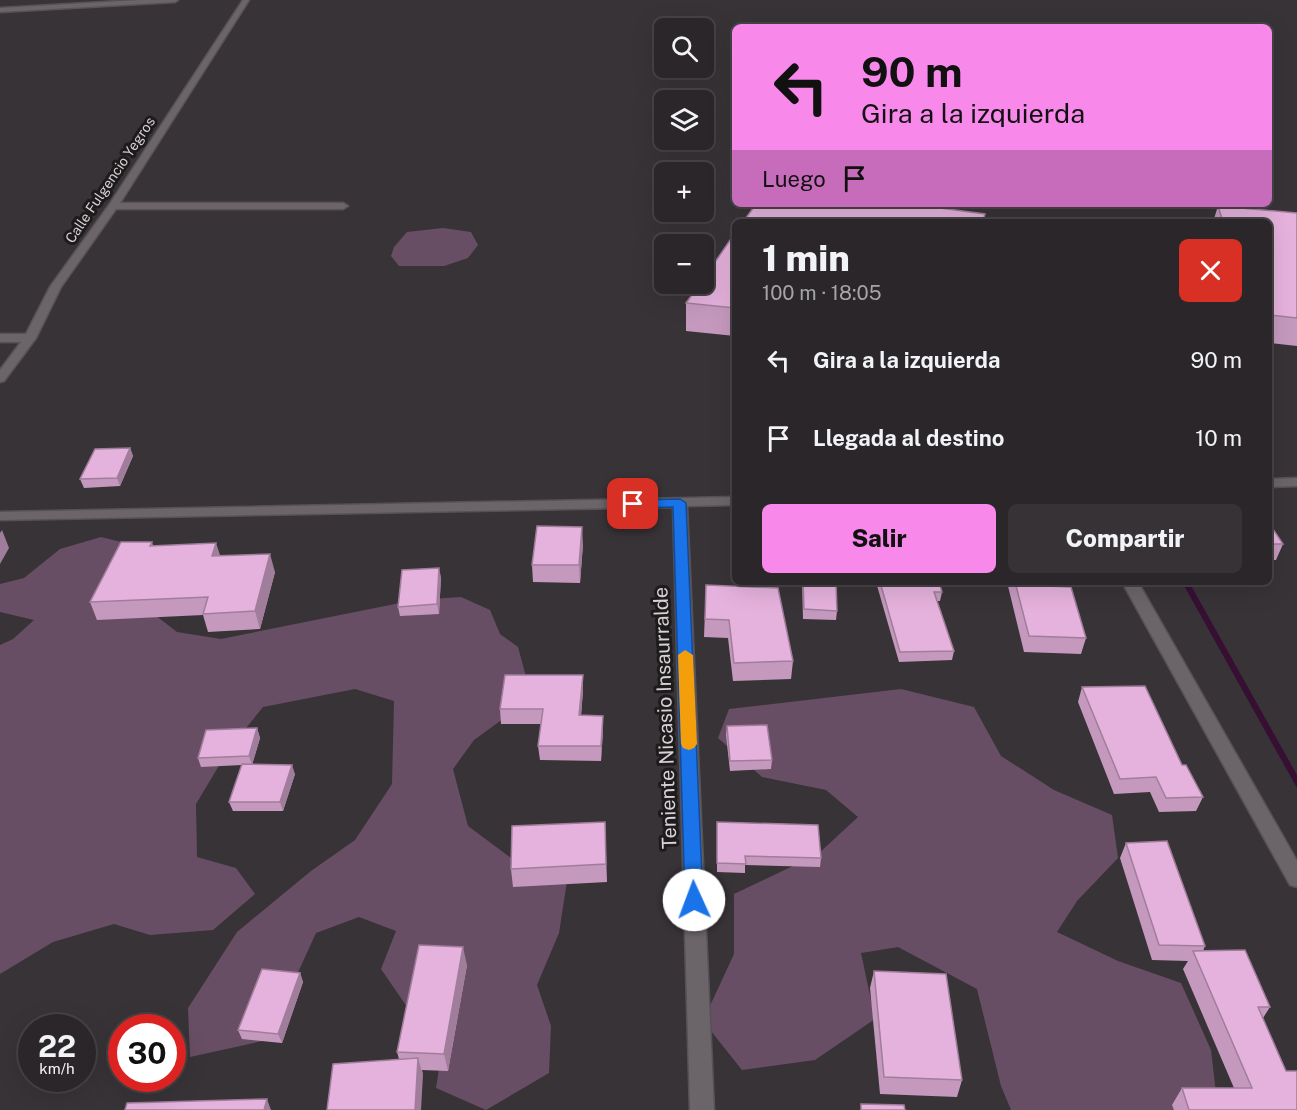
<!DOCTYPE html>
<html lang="es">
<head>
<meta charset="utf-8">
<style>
  body { margin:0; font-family:"Public Sans",sans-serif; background:#363235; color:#f1f3f6; height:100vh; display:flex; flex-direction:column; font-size:22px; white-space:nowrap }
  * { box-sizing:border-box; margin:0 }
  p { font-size:20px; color:#a5a5a8 }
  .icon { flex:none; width:33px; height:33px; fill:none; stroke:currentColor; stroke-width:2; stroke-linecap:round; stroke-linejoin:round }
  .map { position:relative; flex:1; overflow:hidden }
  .drawer { position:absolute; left:732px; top:219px; width:540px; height:366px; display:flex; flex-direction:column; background:#2a2629; border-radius:9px; box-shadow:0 6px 24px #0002,0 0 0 2px #464346 }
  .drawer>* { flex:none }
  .top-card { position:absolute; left:732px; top:24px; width:540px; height:183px; border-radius:9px; box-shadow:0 6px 24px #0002,0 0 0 2px #464346; background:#f888ea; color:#111; overflow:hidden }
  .controls { position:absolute; left:654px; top:18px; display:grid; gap:12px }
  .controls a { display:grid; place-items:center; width:60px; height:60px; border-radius:9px; background:#2a2629; box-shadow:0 6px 24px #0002,0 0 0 2px #464346; font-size:30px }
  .speed { position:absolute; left:18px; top:1014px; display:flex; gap:12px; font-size:30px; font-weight:700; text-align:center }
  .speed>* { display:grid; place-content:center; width:78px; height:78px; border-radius:50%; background:#2a2629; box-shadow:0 6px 24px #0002,0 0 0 2px #464346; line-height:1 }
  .speed small { font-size:15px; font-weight:400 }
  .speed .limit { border:9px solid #d22; background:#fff; color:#111 }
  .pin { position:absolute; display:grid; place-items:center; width:51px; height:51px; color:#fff; margin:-26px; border-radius:12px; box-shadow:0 3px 9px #0006 }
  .me { position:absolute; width:66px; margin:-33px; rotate:358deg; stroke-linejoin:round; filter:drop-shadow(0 0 4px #0008) }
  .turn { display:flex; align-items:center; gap:21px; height:126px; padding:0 30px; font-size:27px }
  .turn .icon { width:78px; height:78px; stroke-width:2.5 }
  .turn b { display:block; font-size:42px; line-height:51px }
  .then { display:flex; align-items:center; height:57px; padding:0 30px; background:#0003; gap:12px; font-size:22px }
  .round { display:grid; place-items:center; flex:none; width:63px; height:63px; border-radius:9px; background:#363235 }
  .overview { display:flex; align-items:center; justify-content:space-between; height:102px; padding:0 30px }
  h1 { font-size:36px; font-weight:800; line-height:45px }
  .primary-button { display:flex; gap:12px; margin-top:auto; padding:12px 30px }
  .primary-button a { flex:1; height:69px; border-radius:9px; background:#f888ea; color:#111; font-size:24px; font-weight:800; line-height:69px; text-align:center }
  .primary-button a+a { background:#363235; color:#f1f3f6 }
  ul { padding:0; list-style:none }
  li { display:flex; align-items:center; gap:18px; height:78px; padding:0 30px }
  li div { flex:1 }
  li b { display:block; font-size:22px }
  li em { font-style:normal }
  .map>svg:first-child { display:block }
  .green { fill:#684e64 }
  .water { fill:#370f33 }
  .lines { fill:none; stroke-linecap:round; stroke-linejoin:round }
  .street-casing { stroke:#575156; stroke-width:3 }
  .street { fill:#6b656a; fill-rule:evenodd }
  .wall { fill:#c599be }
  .shaded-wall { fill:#a07d9b }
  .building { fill:#e5b2dd; stroke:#a07d9b; stroke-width:1.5 }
  .route { fill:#1a73e8; stroke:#114b97; stroke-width:1.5 }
  .slow { fill:#f59e0b }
  .labels { text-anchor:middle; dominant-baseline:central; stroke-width:6; stroke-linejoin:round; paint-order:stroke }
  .far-street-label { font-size:14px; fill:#d6d2d5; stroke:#1e1b1d }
  .near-street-label { font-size:20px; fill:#d6d2d5; stroke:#1e1b1d }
</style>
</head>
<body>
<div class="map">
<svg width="1297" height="1110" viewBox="0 0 1297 1110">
  <rect width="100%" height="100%" fill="#383337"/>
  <path class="green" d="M443,228L471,232L478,245L468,258L444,266H399L391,256L394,247L407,232Z
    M101,537L129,544L142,605L177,632L221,639L415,600L461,597L490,610L500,634L518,647L528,684L511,713L474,740L453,769L468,826L511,858L567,881L559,933L537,985L551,1026L549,1073L486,1110L436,1088L444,1037L414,1017L381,969L396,931L359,917L316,933L267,1040L190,1057L188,1008L237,932L311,871L355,840L392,784L394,701L355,689L263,707L229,749L196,804L197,857L236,868L255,894L213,930L150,935L114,924L53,942L0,974V645L13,639L34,620L0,612V584L24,578L60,549Z
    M901,689L974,707L1001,756L1054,790L1112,815L1118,858L1077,901L1057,932L1118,961L1181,983L1211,1050L1218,1110H1011L1001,1086L977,989L898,947L861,953L875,1019L815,1060L742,1070L703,1021L734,954V894L818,854L858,817L826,790L762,777L718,738L729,709Z"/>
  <path class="water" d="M1182,582H1189L1297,775V788Z"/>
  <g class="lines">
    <defs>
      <path id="street" d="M139,0H178L175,2L0,12V8Z
        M243,0H249L120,203H343L348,206L343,209H116L61,287L36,338L4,381L0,382V370L21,342H0V334H26L50,287L109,205Z
        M1297,478V486L1269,487V479Z
        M735,497V505L687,506L714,1110H690L673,507L0,520V512Z
        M1122,582H1138L1297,861V887L1290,885Z"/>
    </defs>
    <use href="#street" class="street-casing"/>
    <use href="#street" class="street"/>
  </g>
  <path class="wall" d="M1218,206L1297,213V346L1269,343V222H1213Z
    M735,233V336L686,331V303Z
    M130,448L133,456L120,486L84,488L80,479Z
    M1269,523L1283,544L1276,560H1269Z
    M152,542L153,546L220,556L275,572L260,629L208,632L203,615L97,620L90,602Z
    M583,544L580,583L533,582L532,565Z
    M441,577L439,614L400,616L398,607Z
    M802,582H836L837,611L836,620L803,619Z
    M876,582H939L942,592L940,601H937L954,651L952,660L899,662Z
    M1007,582H1044L1046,586L1086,638L1081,654L1024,652Z
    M706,585L793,661L791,679L733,681L728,638L704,637Z
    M583,675V690L581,715L603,730L601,761L540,760L538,746L541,724H501L500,709Z
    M1082,687L1182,765L1203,797L1196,811L1159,812L1150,792L1114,794L1078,702Z
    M727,726L772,760L771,769L730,771L726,735Z
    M257,728L260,738L252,765L295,774L283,811H233L229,802L242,765L201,767L198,758Z
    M605,822L607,882L513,887L511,869Z
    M717,822L821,858L820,867L745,865V873L717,872Z
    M1126,843L1205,946L1203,951L1270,1007L1263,1018L1297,1110H1174L1172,1105L1182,1088H1234L1183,969L1188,961L1152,960L1120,858Z
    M467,965L448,1071L422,1070L423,1075L399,1059L397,1052Z
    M874,971L962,1080L957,1097L880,1094L870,988Z
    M300,973L303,982L282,1043L242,1039L238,1030Z"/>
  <path class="shaded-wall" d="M130,448L133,456L120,486L117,478Z
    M582,527L583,544L580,583L579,565Z
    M2,530L9,548L0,564V533Z
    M216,543L222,561L212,556Z
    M270,554L275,572L260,629L255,611Z
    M439,568L441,577L439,614L437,604Z
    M583,675V690L580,730L579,715Z
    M603,716V730L601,761V746Z
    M257,728L260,738L252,765L249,756Z
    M292,765L295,774L283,811L280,802Z
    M463,947L467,965L448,1071L444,1054Z
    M300,973L303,982L282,1043L278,1034Z
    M418,1058L423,1075L421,1110H415Z
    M267,1099L271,1110H264Z"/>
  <path class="building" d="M756,204H910L985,214L983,222H743Z
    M1218,206L1297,213V318L1269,315V222H1223Z
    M735,233V308L686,303L700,284H704V278Z
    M130,448L117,478L80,479L95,449Z
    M1269,523L1283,544H1269Z
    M537,526L582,527L579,565H532Z
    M121,542H152L150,546L216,543L212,556L270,554L255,611L203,614L208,597L90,602Z
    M439,568L437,604L398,607L402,570Z
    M803,582H836L837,611L804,609Z
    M880,582H939L942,592H934L954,651L900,652Z
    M1015,582H1044L1046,586L1071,587L1086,638L1029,636Z
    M706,585L778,588L793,661L734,663L729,620L705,619Z
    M505,675H583L579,715L603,716L601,746H538L543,709H500Z
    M1145,686L1182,765H1186L1203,797L1166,798L1156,777L1120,779L1082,687Z
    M767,725L772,760L730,761L727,726Z
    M257,728L249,756L198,758L206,730Z
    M242,764L292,765L280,802H229Z
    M605,822L606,864L511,869L512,826Z
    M717,822L818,825L821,858L745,856L746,864L717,863Z
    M1167,841L1205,946L1159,945L1126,843Z
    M419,945L463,947L444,1054L397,1052Z
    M1245,950L1270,1007H1258L1286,1071H1297V1110H1189L1182,1088H1252L1193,951Z
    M262,969L300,973L278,1034L238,1030Z
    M874,971L946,974L962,1080L884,1077Z
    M418,1058L415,1110H327L333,1064Z
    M267,1099L264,1110H125L127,1103Z
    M861,1104L904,1105L905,1110H861Z"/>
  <path class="route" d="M680,499L686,503L703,900L701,906L694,908L688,906L685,900L673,507L633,508L627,504L633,500Z"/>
  <path class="slow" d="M685,650L693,655L697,744L694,748L689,750L683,748L681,744L678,655Z"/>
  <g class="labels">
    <g class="far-street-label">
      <text transform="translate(110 180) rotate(-56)">Calle Fulgencio Yegros</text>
    </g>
    <g class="near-street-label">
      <text transform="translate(665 718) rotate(-92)">Teniente Nicasio Insaurralde</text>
    </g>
  </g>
</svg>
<div class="controls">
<a><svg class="icon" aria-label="search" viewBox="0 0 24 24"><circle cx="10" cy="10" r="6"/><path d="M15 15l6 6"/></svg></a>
<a><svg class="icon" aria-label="layers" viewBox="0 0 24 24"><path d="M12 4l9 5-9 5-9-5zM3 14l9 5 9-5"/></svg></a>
<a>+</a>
<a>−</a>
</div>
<div class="speed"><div>22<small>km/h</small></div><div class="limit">30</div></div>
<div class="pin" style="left:633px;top:504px;background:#d93025"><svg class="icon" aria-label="arrive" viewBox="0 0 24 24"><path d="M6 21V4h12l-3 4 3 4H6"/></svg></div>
<svg class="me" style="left:694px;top:900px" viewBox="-20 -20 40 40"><circle r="19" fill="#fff"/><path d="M0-13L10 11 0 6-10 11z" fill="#1a73e8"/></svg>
<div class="top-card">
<div class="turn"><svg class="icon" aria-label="left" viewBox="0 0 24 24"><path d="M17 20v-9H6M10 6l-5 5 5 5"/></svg><div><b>90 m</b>Gira a la izquierda</div></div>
<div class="then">Luego<svg class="icon" aria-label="arrive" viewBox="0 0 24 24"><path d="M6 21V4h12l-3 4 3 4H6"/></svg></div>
</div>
<section class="drawer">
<div class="overview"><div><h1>1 min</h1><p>100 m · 18:05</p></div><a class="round" style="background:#d93025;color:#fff"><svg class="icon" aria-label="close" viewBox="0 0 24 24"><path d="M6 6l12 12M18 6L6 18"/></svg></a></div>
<ul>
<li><svg class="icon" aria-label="left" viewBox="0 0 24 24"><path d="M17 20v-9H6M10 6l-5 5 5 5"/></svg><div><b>Gira a la izquierda</b></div><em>90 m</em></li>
<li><svg class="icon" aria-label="arrive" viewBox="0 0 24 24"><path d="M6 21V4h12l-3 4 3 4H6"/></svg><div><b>Llegada al destino</b></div><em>10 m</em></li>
</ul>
<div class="primary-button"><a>Salir</a><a>Compartir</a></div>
</section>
</div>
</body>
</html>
